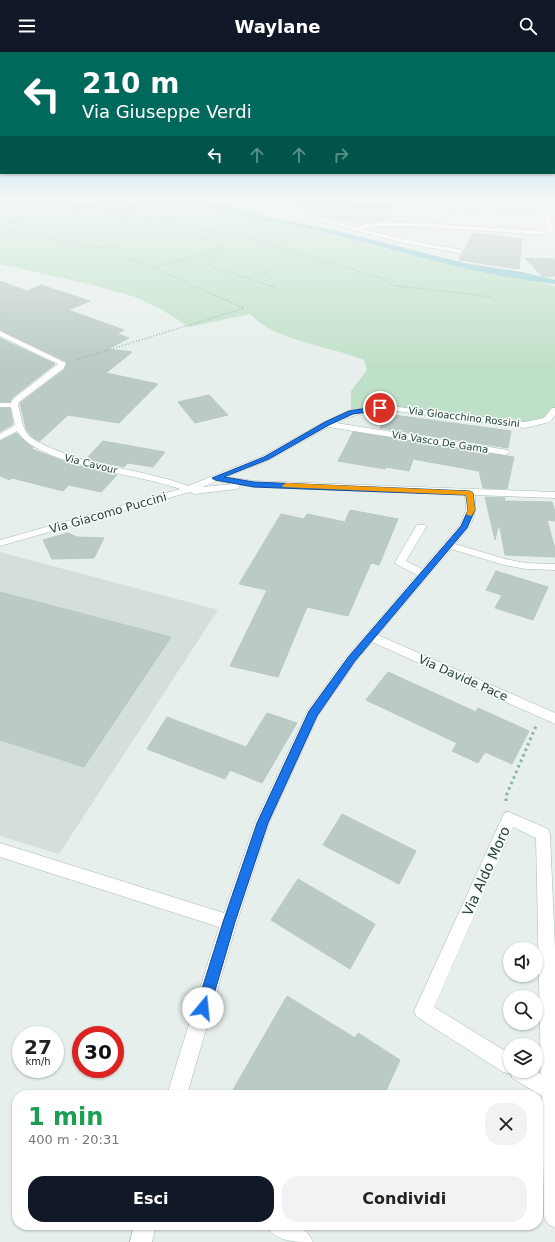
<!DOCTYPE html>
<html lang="it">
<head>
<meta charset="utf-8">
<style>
  body { margin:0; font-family:"DejaVu Sans",sans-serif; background:#f2f2f2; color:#222; height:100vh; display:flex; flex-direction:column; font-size:15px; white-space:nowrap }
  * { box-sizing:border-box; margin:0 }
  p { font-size:13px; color:#767676 }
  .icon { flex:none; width:22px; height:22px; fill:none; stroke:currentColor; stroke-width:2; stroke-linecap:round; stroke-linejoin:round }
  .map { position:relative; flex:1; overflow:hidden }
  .panel { position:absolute; left:12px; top:1038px; width:531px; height:140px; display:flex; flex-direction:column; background:#fff; border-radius:16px; box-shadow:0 1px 3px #0004 }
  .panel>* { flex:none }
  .banner { position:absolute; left:0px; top:0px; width:555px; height:122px; box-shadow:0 1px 3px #0004; background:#00695c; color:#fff; overflow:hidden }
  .fabs { position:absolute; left:503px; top:890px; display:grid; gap:8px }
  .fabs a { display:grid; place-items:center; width:40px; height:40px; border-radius:50%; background:#fff; box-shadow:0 1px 3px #0004; font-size:20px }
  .speed { position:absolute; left:12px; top:974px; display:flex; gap:8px; font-size:20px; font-weight:700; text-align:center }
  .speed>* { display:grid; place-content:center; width:52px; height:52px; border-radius:50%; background:#fff; box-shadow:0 1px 3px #0004; line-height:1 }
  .speed small { font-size:10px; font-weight:400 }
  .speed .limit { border:6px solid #d22; background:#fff; color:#111 }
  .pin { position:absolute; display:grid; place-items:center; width:34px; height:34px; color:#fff; margin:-17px; border:2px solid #fff; border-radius:50%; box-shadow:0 1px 4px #0007 }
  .me { position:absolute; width:44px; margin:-22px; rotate:17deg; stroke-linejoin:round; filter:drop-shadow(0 0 3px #0008) }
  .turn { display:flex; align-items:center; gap:14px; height:84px; padding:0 16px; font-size:18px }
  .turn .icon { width:52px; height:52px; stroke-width:2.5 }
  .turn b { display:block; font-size:28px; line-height:34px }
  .lanes { display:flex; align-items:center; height:38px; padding:0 16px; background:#0003; justify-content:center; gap:20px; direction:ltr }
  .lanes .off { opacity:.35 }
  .round { display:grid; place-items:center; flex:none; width:42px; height:42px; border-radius:16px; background:#f2f2f2 }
  .summary { display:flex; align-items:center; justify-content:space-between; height:68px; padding:0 16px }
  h1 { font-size:24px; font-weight:600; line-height:30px; color:#1e9e55 }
  .button { display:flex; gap:8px; margin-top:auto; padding:8px 16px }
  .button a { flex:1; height:46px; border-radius:16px; background:#111827; color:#fff; font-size:16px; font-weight:600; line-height:46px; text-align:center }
  .button a+a { background:#f2f2f2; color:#222 }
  header { display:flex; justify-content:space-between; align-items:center; height:52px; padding:0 16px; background:#111827; color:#fff; font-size:18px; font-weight:600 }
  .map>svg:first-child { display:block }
  .built { fill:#d4dfda }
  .green { fill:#bfe0c8 }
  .water { fill:#8ec9d4 }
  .building { fill:#bbcac4; stroke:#b8c9c2 }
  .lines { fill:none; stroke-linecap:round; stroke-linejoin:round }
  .minor-casing { stroke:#a8b8b2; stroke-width:1 }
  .path-far2 { stroke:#86b3a5; stroke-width:1; stroke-dasharray:1 1.5; stroke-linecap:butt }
  .path-far1 { stroke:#86b3a5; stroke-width:1.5; stroke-dasharray:1 2; stroke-linecap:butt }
  .path { stroke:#86b3a5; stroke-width:3; stroke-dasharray:2.5 3.5; stroke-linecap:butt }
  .minor { fill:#fff; fill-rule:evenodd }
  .route { fill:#1a73e8; stroke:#114b97 }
  .slow { fill:#f59e0b }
  .labels { text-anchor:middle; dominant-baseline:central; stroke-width:3; stroke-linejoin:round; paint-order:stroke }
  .far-street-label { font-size:10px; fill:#24423a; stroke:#f7fbf9 }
  .street-label { font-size:12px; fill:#24423a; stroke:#f7fbf9 }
  .near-street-label { font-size:14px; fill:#24423a; stroke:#f7fbf9 }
</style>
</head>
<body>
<header><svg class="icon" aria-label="menu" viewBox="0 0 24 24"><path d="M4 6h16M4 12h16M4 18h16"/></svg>Waylane<svg class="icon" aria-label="search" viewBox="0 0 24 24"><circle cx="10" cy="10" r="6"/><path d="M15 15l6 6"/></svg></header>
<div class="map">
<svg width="555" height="1190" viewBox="0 0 555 1190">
  <rect width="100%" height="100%" fill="#e6efeb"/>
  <path class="built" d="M0,500L218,558L59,802L0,784Z"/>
  <path class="green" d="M0,149H199L219,158L307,177L423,206L555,234V358L553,363L536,371L389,356L351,361V339L367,318L364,308C332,295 290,291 262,272C258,270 254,265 250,262L189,275L161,257L135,245L97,234L0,212Z
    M213,149H495L490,150L488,153L481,154C467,154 404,145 397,153C393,157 391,164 387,168C367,170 349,172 329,167C324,166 320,162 315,161C294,155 259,147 238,152V156L220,153Z"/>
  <path class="water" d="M199,149H213L220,153L249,158L264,164L334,178L464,211L522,220L555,228V232C472,223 391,196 310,177C276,169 228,166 199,149Z"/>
  <path class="building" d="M473,181L522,187L519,217L459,208Z
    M525,206L555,207V224L543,225Z
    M0,229L27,239L41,233L90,249L68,258L124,278L117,282L129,286L108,297L132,300L106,321L158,332L119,371L68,363L40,389L35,387L30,383L26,377L20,351L65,317L67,310L0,278Z
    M0,286L55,312L12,346L10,350H0Z
    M209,343L228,363L195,371L178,350Z
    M0,356H10L13,372L0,380Z
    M386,362L511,379L508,396L380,376Z
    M353,380L514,405L507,437L483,436L479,419L413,407L409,419L386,415L385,417L338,409Z
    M17,381L28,392L33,395L32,397L79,415L80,414L117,423L101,440L69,433L63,439L12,426L10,428L0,424V389Z
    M103,389L165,400L153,415L128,411L124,415L86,407Z
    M485,445L505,446L504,449L552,450L555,460V469L547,468L555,497V505L505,503L499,471L495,488Z
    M350,458L398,467L379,513L371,511L348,564L307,555L278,625L230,614L267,538L239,532L281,462L304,467L307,462L345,470Z
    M68,481L77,485L104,486L94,506L52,507L43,488Z
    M496,519L548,535L533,568L495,556L502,543L486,538Z
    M0,540L171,585L84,715L0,688Z
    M388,620L476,660L478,656L529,679L512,712L485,700L478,711L452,699L457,691L366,648Z
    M267,661L297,671L262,731L230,718L225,727L147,697L167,665L246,695Z
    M342,762L416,799L399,832L323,793Z
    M298,827L375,872L350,917L271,868Z
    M287,944L355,986L358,981L400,1008L384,1043H230Z"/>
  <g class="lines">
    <defs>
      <path id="minor" d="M555,157V161L551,162V166L554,176L547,183L407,174H377L362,177L403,187L462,198L463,199L460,201L403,191L309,166L312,164L355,175L377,170H407L546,179L548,176L545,166L546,161Z
        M0,279L66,311L64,316L19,350L18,353C21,363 22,377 29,384C36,390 45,393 53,397C96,416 144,417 188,434L263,404L324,370L348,359L369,355L389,354L525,370L544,366L552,356H555V363L550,370L525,376L389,358C368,359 355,362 336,371L508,398L509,400L508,402L505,403L328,375L269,408L227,425L254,429L555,440V446L475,443C477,467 471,474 455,492L505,507L526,511L555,512V518L526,517L504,513L451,497L378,583L555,661V672L372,590L356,609L318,664L269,771L237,870L187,1043H167L219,875L0,805V791L224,861L255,771L308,658L348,603L417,523L396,512L395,510L417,473H425L426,475L406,509L422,517L460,473L466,458L465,443L254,435L240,433L239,436L236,437L194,442L190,440L0,494V488L180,437C140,422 39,414 17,379L0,388V382L15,373L11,355H0V351H11L13,347L58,312L0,284ZM217,429L233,432L202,435Z
        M509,760L548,777L550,782L555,896V1176L548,1172L544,1165L542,1044L512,1026L511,1022L503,1020L417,965L414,959L502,766L504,761ZM513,775L536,786L541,1022L536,1019H510V1002L434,955Z
        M134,1173H156L152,1190H130Z
        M266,1173C285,1173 304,1169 313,1190C294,1190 275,1190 266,1173Z"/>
    </defs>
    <use href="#minor" class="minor-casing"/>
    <path class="path-far2" d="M50,149L91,155L132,165L241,184L384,227L393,233L406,235
      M122,149L131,156L128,164
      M339,149L363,154L401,155L457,160
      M515,149L520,157L527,161
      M367,153L373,152L376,149
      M464,161L502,156L520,157
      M498,163L535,162
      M0,173L64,165L91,155
      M0,178L45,185L89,195L117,196L127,206L155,216L196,235
      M117,196L119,190L116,182L132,165
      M219,198L209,210L210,214L274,235
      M155,216C178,208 201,204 223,195L184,175
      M247,225L272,219"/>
    <path class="path-far1" d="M271,234L275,235
      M398,234L493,245
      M76,308L244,256L194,234"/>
    <path class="path" d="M506,749V744L536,674"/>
    <use href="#minor" class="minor"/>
  </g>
  <linearGradient id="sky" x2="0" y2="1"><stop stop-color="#84bce0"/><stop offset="0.47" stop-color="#f4f8f6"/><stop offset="1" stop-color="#f4f8f6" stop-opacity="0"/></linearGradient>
  <rect width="555" height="315" fill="url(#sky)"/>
  <path class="route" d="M380,354L382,355V358L353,362L329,373L269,407L224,425L254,430L470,439L473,441L475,458L467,476L355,609L317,664L268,771L235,870L210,956L208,961L203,963L198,961L196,956L223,870L257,771L309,659L349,604L461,474L468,458L466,443L254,435L215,428L212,426L264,405L325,370L349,359Z"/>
  <path class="slow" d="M286,431L470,439L473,441L475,458L472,463L470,464L466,462L468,458L466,443L283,435L282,434Z"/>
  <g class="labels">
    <g class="far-street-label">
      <text transform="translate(464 365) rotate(7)">Via Gioacchino Rossini</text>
      <text transform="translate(440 390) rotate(9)">Via Vasco De Gama</text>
      <text transform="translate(91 412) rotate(14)">Via Cavour</text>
    </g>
    <g class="street-label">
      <text transform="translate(108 461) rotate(-16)">Via Giacomo Puccini</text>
      <text transform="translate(463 626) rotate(24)">Via Davide Pace</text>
    </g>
    <g class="near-street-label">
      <text transform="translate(486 819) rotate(-66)">Via Aldo Moro</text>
    </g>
  </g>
</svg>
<div class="fabs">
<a><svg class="icon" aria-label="sound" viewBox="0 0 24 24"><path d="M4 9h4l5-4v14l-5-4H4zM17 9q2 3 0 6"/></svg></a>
<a><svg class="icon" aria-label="search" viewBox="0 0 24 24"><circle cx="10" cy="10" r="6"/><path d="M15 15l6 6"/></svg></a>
<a><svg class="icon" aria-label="layers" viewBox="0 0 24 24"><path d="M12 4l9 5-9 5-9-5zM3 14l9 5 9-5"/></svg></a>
</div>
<div class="speed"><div>27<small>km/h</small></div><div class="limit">30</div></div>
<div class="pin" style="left:380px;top:356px;background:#d93025"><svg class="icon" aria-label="arrive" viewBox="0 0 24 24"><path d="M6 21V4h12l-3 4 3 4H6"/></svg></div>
<svg class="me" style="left:203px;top:956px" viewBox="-20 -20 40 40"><circle r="19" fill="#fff"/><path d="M0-13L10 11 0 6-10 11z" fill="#1a73e8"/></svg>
<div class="banner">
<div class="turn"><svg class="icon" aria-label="left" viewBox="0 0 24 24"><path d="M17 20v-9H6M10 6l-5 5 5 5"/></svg><div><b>210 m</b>Via Giuseppe Verdi</div></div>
<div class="lanes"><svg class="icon" aria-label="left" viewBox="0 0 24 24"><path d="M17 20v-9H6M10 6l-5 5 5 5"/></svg><svg class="icon off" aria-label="ahead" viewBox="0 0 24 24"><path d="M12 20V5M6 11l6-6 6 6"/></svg><svg class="icon off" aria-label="ahead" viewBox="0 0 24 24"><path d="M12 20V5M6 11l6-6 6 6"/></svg><svg class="icon off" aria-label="right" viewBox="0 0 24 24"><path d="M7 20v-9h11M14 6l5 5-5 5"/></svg></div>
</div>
<section class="panel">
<div class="summary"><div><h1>1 min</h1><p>400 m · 20:31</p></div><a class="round"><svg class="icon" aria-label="close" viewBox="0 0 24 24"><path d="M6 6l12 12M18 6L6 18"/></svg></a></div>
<div class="button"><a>Esci</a><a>Condividi</a></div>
</section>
</div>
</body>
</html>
